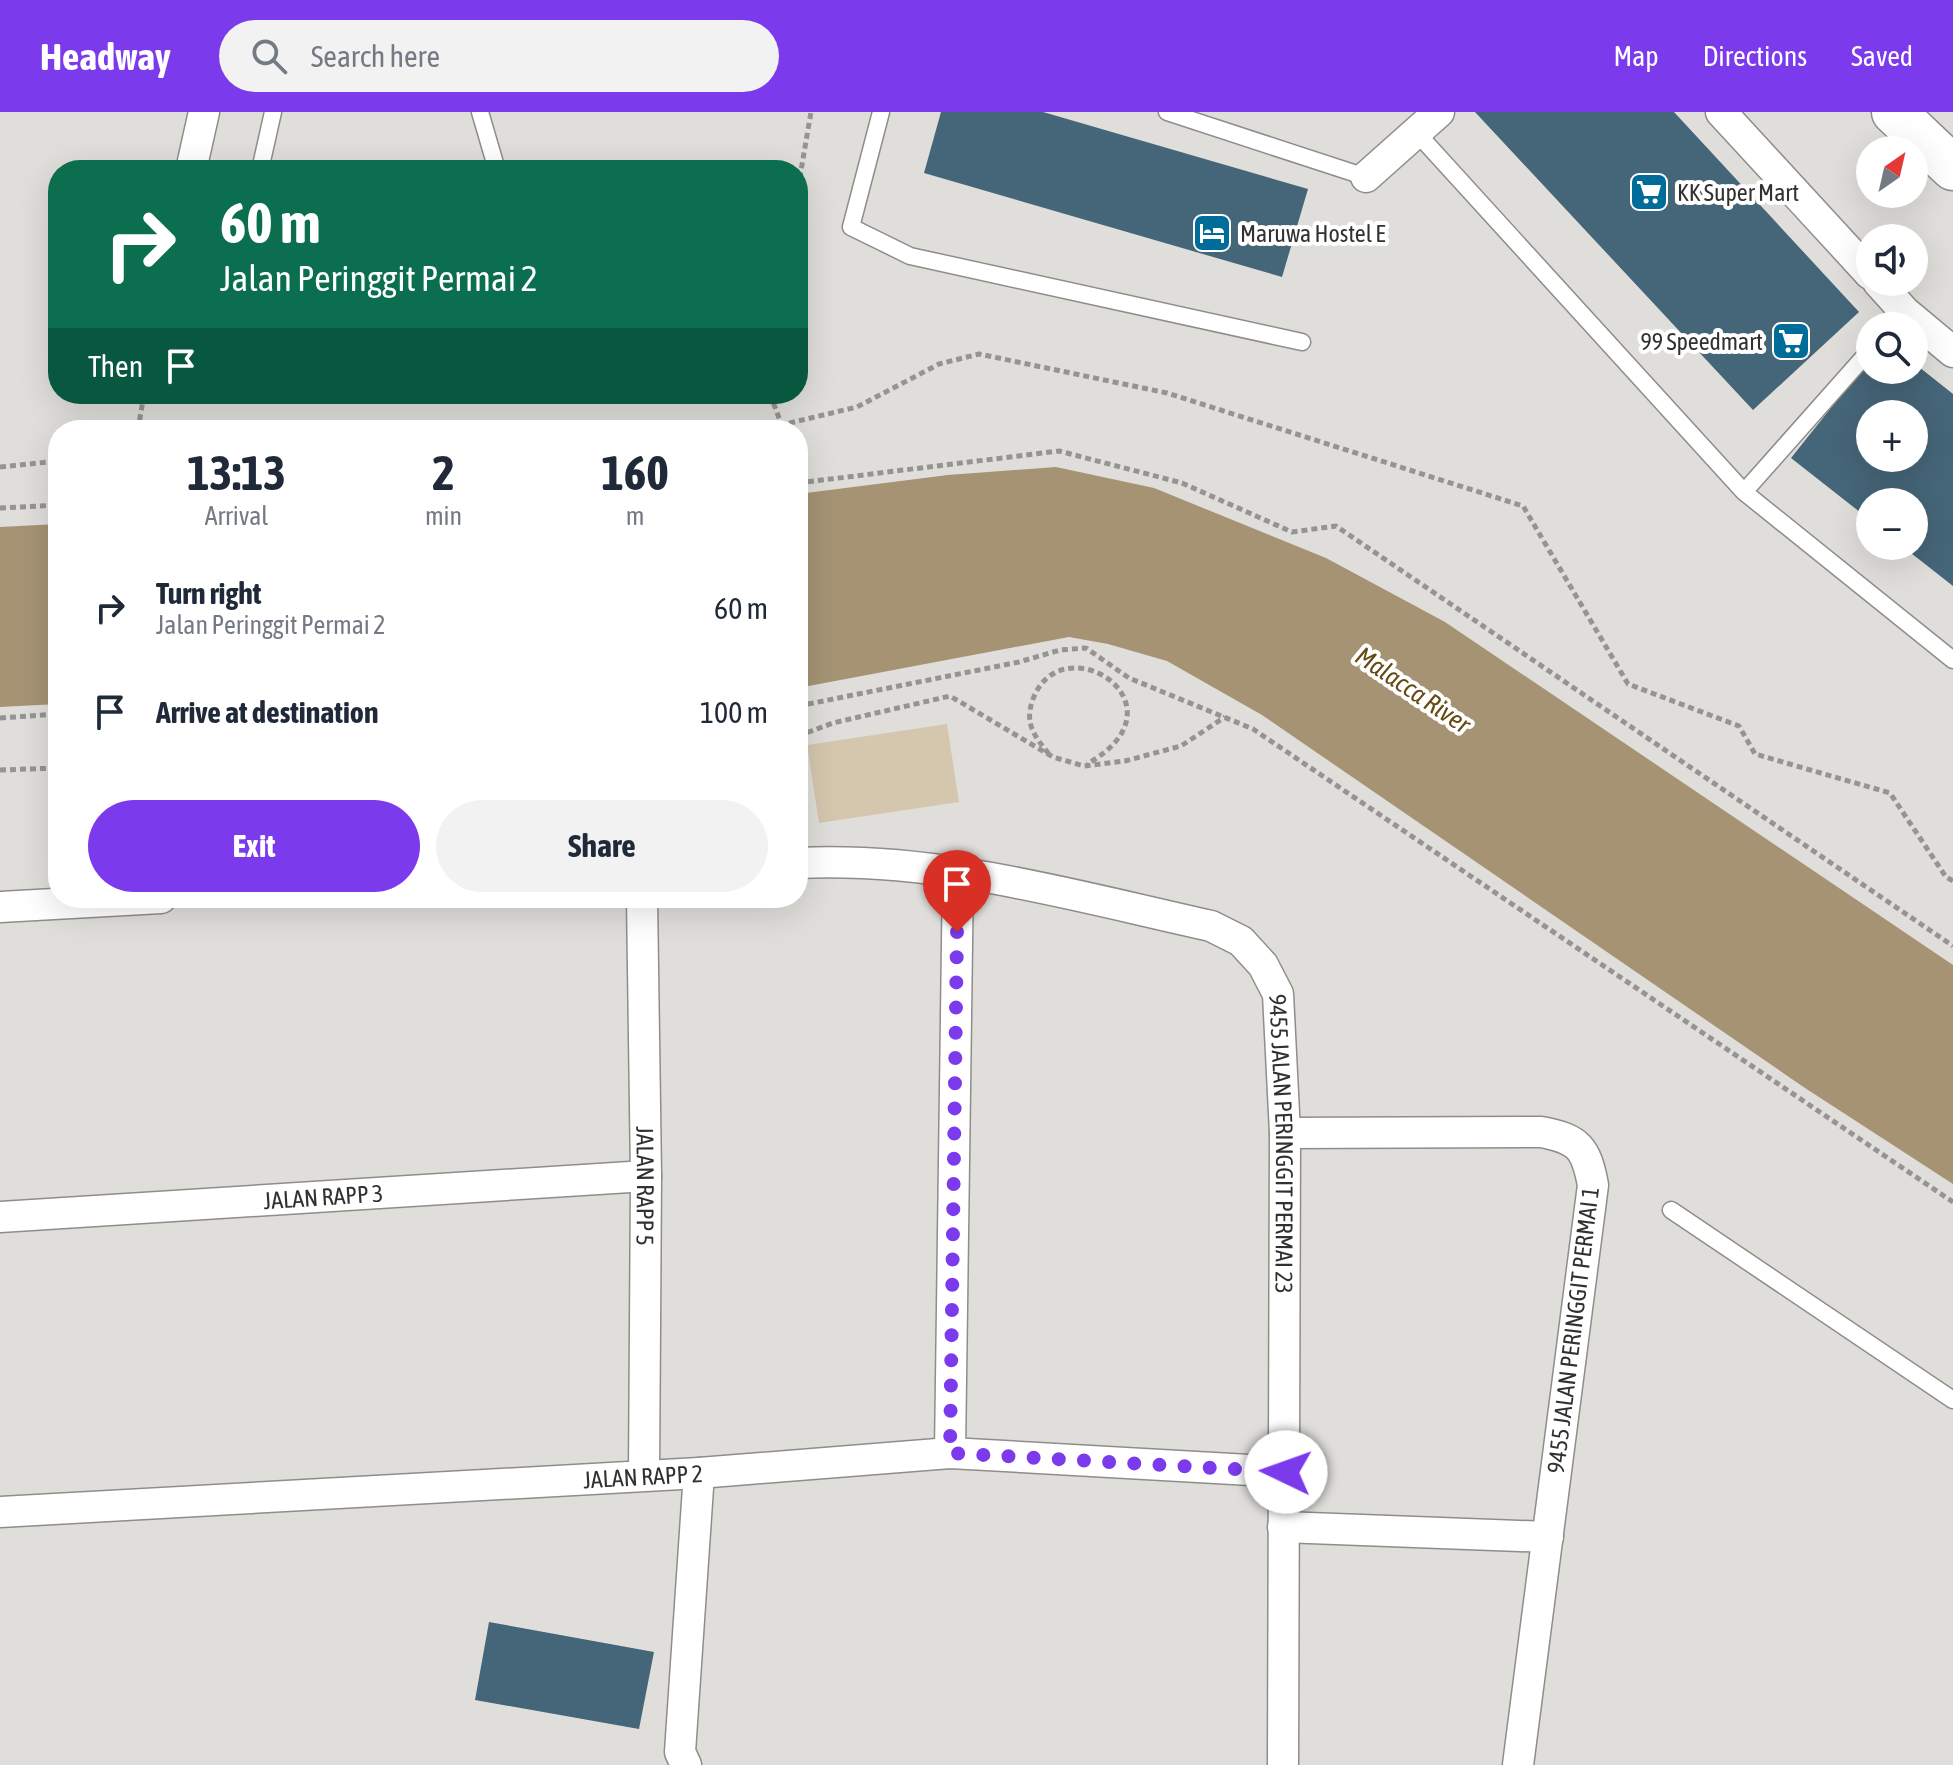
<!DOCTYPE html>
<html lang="en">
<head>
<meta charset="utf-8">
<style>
  body { margin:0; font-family:"Asap Condensed",sans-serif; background:#f2f2f3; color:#1f2937; height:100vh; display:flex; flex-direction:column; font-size:30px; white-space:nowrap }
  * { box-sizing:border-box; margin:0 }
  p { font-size:26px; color:#747a83 }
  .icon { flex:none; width:44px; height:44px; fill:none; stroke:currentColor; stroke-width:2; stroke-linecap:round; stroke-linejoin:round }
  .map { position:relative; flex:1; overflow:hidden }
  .drawer { position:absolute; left:48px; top:308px; width:760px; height:488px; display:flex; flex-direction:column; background:#fff; border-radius:32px; box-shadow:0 8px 32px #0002 }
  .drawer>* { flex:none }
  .top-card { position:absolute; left:48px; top:48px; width:760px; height:244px; border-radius:32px; box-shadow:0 8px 32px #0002; background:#0b6e4f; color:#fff; overflow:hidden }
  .needle { width:52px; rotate:34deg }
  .controls { position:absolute; left:1856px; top:24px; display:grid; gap:16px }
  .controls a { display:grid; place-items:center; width:72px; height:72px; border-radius:50%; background:#fff; box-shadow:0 8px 32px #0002; font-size:40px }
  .pin { position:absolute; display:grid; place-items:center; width:68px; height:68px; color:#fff; margin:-82px -34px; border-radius:50% 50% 50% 0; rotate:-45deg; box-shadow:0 0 8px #0007 }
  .pin .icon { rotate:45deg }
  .me { position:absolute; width:88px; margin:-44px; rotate:273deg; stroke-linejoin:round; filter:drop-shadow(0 0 6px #0008) }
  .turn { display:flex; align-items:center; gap:28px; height:168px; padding:0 40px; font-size:36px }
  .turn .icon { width:104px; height:104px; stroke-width:2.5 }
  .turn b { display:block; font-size:56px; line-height:68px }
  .then { display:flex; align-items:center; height:76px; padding:0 40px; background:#0003; gap:16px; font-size:30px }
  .eta { display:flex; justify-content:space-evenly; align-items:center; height:136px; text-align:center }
  .eta b { font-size:48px; font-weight:700; line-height:56px }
  .primary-button { display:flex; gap:16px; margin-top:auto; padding:16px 40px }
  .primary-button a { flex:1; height:92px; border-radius:48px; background:#7c3aed; color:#fff; font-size:32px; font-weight:700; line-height:92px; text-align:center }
  .primary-button a+a { background:#f2f2f3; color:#1f2937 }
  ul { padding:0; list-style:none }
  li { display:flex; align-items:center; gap:24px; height:104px; padding:0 40px }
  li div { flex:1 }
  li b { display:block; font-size:30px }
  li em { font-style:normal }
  header { display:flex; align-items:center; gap:48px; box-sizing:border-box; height:112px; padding:0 40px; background:#7c3aed; color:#fff }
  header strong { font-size:38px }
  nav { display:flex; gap:44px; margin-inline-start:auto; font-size:28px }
  .search { width:560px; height:72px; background:#f2f2f3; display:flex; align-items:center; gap:20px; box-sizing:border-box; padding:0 28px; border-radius:44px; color:#747a83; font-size:30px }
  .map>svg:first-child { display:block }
  .green { fill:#d5c7ae }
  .water { fill:#a59374 }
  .building { fill:#456578; fill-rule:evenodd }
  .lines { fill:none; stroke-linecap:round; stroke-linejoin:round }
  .service-casing { stroke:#8f8d89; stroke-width:19 }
  .minor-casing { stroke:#8f8d89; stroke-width:33 }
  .secondary-casing { stroke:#8f8d89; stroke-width:47 }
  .path { stroke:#969492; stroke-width:5; stroke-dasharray:6 4; stroke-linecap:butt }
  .service { stroke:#fff; stroke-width:16 }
  .minor { stroke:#fff; stroke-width:30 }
  .secondary { stroke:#fff; stroke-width:44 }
  .route { stroke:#7c3aed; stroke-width:14; stroke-dasharray:0 25.2 }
  .labels { text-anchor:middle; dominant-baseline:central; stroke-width:8; stroke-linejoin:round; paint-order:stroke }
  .poi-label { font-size:24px; fill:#323130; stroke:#fff; text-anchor:start }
  .street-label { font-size:24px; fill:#323130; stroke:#fff }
  .water-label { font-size:26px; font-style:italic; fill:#654a13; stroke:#fff }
</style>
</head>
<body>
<header>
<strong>Headway</strong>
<div class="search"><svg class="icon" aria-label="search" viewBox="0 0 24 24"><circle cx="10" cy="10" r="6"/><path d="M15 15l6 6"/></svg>Search here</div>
<nav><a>Map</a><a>Directions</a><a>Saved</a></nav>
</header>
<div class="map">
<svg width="1953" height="1653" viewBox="0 0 1953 1653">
  <rect width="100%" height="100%" fill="#e0deda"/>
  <path class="green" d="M947,612L959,690L819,711L807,633Z"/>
  <path class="water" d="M1056,355L1154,376L1326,446L1445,510L1953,853V1072L1805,976L1262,603L1167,549L1108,532L1069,525L798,576V382L948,363Z
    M58,412V592L0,595V415Z"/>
  <path class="building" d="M941,0H1043L1308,77L1282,165L924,61Z
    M1475,0H1674L1859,200L1753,298Z
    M1870,247V258H1914V251L1953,282V474L1902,434H1914V390H1870V408L1791,346ZM1870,302H1914V346H1870Z
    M489,1510L654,1540L639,1617L475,1588Z"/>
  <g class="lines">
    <defs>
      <path id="service" d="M480,0L497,58
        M881,0L851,115L910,144L1302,230
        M1167,0L1366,65
        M1416,20L1744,380L1953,548
        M260,58L273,0
        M1744,380L1870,238
        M1671,1098L1953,1288"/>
      <g id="minor">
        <path d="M1721,0L1870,162"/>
        <path d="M191,58L204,0"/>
        <path d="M1366,65L1439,0"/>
        <path d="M1878,170L1905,200L1953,240"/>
        <path id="s1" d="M798,751C938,744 1075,784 1211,814L1241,829L1263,853L1278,882L1285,1021L1283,1653"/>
        <path id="s2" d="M642,786L646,1064L644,1363"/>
        <path d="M0,795L161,786"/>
        <path d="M1285,1021L1541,1020C1579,1027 1586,1036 1593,1073L1518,1653"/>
        <path id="s3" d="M0,1105L646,1064"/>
        <path d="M950,1341L958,759"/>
        <path id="s4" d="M0,1400L699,1361L950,1341L1286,1360"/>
        <path d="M1283,1415L1548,1425"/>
        <path d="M686,1653L680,1640L699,1361"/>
      </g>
      <path id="secondary" d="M1894,0L1953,56"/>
    </defs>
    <use href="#service" class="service-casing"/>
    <use href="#minor" class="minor-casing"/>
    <use href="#secondary" class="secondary-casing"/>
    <path class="path" d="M798,76L811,0
      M770,282L782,314
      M138,318L144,282
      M760,318L857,295L939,252L979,242L1167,281L1523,394L1628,572L1739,614L1755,642L1890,681L1946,765L1953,769
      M0,355L58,349
      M798,371L1059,339L1182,371L1292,420L1336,414L1953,834
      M0,396L58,393
      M798,594L1019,550L1060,538L1086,536L1129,566L1253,617L1953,1090
      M0,606L58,602
      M798,624L833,611L950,584L1053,645L1084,654L1125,649L1181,634L1225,605
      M1049,642C1034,624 1024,611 1033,587C1062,510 1192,593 1087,652
      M0,658L58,656"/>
    <use href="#service" class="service"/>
    <use href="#minor" class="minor"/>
    <use href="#secondary" class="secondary"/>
  </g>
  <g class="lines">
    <path class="route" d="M957,820L950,1341L1286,1360"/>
  </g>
  <defs>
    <symbol id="supermarket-square" viewBox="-11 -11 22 22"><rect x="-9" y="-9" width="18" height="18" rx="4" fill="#006c99" stroke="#fff"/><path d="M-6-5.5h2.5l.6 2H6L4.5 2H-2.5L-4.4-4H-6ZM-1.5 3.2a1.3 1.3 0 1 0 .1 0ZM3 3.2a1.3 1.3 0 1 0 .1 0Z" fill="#fff"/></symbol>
    <symbol id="hotel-square" viewBox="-11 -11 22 22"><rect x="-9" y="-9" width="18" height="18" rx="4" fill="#006c99" stroke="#fff"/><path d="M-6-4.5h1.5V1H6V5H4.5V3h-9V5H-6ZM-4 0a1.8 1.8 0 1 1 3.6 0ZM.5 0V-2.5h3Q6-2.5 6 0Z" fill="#fff"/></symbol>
  </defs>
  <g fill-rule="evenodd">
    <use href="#supermarket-square" x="1627" y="58" width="44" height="44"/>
    <use href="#hotel-square" x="1190" y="99" width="44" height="44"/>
    <use href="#supermarket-square" x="1769" y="207" width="44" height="44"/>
  </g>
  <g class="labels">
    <g class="poi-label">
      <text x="1677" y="80">KK Super Mart</text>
      <text x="1240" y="121">Maruwa Hostel E</text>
      <text x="1763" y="229" text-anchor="end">99 Speedmart</text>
    </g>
    <g class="street-label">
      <text stroke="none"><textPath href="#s1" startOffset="668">9455 JALAN PERINGGIT PERMAI 23</textPath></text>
      <text stroke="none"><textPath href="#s2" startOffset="288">JALAN RAPP 5</textPath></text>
      <text stroke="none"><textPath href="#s3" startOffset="324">JALAN RAPP 3</textPath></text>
      <text transform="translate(1573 1218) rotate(-83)">9455 JALAN PERINGGIT PERMAI 1</text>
      <text stroke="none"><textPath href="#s4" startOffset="644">JALAN RAPP 2</textPath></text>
    </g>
    <g class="water-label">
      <text transform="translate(1413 578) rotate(34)">Malacca River</text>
    </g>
  </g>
</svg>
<div class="controls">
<a><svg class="needle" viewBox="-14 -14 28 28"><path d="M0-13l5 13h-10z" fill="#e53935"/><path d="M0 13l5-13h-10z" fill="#747a83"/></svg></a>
<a><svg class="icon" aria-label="sound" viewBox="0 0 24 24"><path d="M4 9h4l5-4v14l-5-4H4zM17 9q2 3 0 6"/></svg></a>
<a><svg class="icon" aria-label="search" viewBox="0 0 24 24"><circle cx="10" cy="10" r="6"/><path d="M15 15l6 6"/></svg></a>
<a>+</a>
<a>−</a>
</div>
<div class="pin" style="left:957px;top:820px;background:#d93025"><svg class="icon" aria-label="arrive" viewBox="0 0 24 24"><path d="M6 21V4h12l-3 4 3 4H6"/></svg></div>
<svg class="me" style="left:1286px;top:1360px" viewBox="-20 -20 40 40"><circle r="19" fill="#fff"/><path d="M0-13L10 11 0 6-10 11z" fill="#7c3aed"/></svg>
<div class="top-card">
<div class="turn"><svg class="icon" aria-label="right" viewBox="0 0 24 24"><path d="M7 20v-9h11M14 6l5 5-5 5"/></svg><div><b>60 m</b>Jalan Peringgit Permai 2</div></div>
<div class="then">Then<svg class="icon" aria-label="arrive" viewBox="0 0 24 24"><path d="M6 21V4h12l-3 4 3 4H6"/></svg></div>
</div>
<section class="drawer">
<div class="eta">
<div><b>13:13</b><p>Arrival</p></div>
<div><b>2</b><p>min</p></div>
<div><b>160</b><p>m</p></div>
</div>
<ul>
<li><svg class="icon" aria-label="right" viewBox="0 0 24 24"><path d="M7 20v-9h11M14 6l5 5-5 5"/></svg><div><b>Turn right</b><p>Jalan Peringgit Permai 2</p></div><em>60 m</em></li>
<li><svg class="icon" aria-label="arrive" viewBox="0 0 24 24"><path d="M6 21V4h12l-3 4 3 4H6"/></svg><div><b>Arrive at destination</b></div><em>100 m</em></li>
</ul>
<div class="primary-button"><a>Exit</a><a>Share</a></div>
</section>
</div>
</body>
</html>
